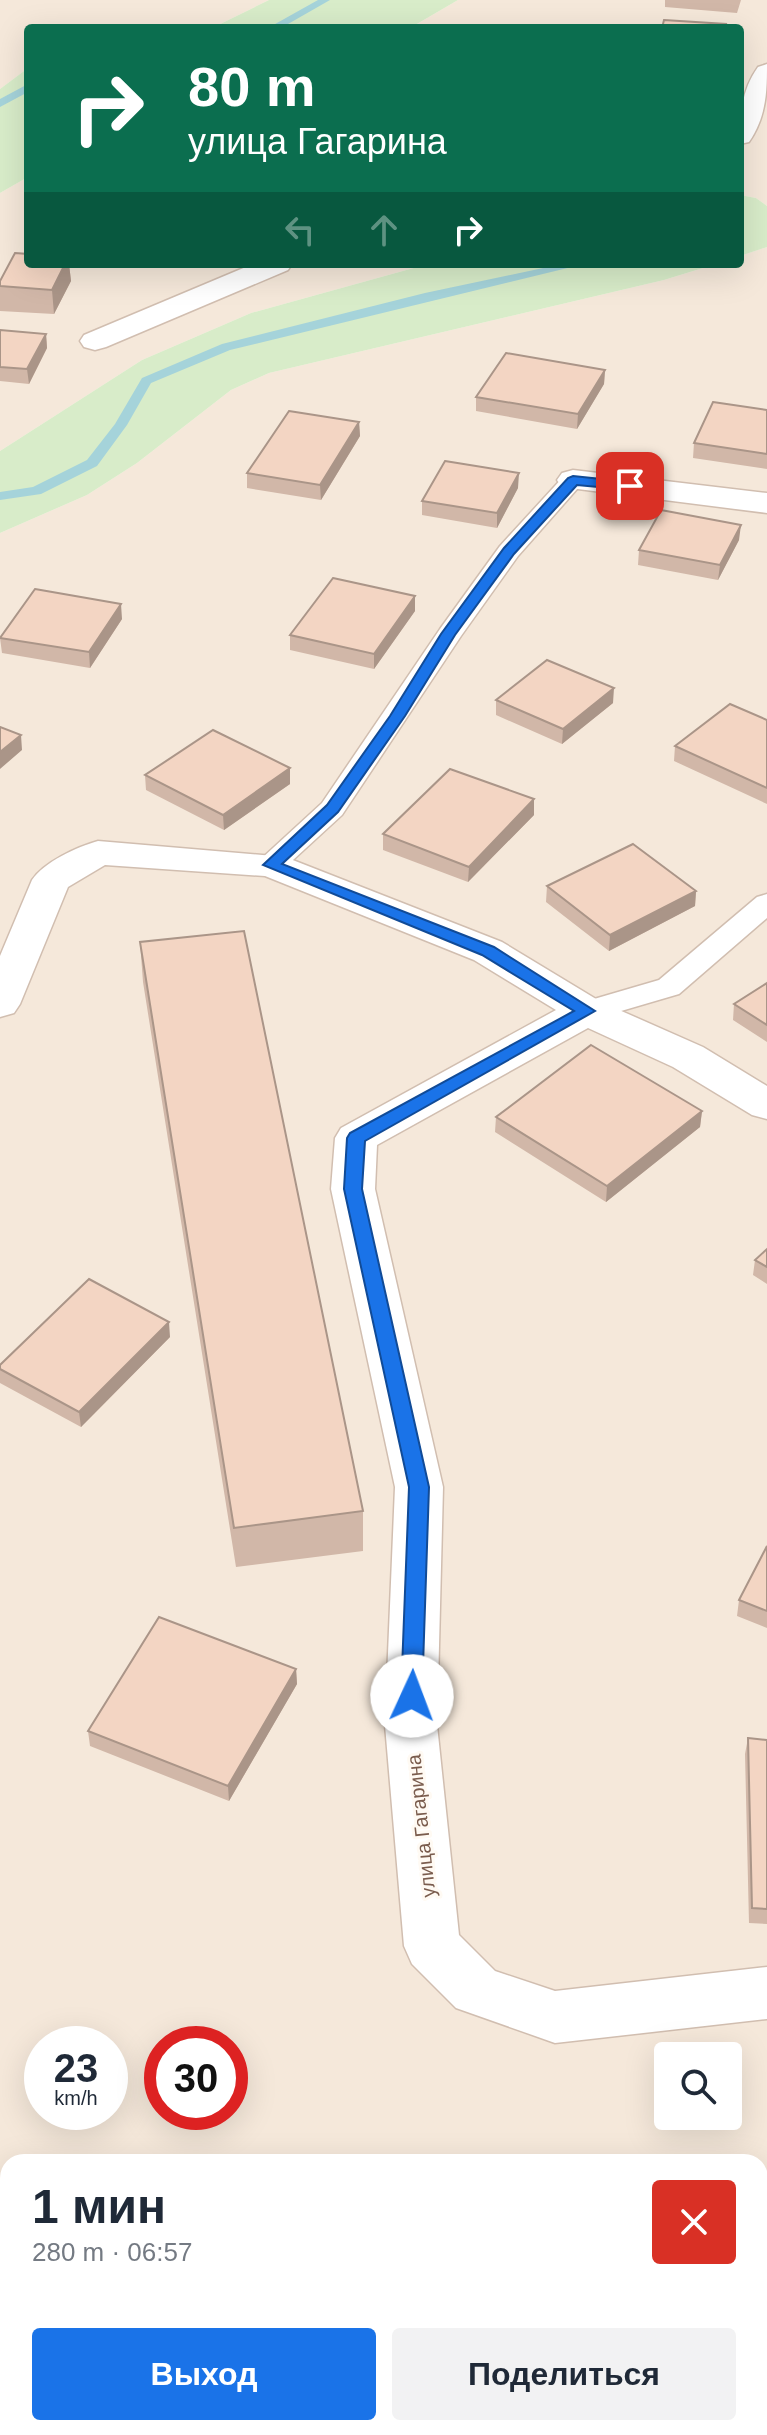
<!DOCTYPE html>
<html lang="ru">
<head>
<meta charset="utf-8">
<style>
  body { margin:0; font-family:Arial,sans-serif; background:#f2f2f3; color:#1f2937; height:100vh; display:flex; flex-direction:column; font-size:30px; white-space:nowrap }
  * { box-sizing:border-box; margin:0 }
  p { font-size:26px; color:#747a83 }
  .icon { flex:none; width:44px; height:44px; fill:none; stroke:currentColor; stroke-width:2; stroke-linecap:round; stroke-linejoin:round }
  .map { position:relative; flex:1; overflow:hidden }
  .details { position:absolute; left:0px; top:2154px; width:768px; height:282px; display:flex; flex-direction:column; background:#fff; border-radius:24px 24px 0 0; box-shadow:0 8px 32px #0002 }
  .details>* { flex:none }
  .banner { position:absolute; left:24px; top:24px; width:720px; height:244px; border-radius:8px; box-shadow:0 8px 32px #0002; background:#0b6e4f; color:#fff; overflow:hidden }
  .tools { position:absolute; left:654px; top:2042px; display:grid; gap:16px }
  .tools a { display:grid; place-items:center; width:88px; height:88px; border-radius:8px; background:#fff; box-shadow:0 8px 32px #0002; font-size:40px }
  .speed { position:absolute; left:24px; top:2026px; display:flex; gap:16px; font-size:40px; font-weight:700; text-align:center }
  .speed>* { display:grid; place-content:center; width:104px; height:104px; border-radius:50%; background:#fff; box-shadow:0 8px 32px #0002; line-height:1 }
  .speed small { font-size:20px; font-weight:400 }
  .speed .limit { border:12px solid #d22; background:#fff; color:#111 }
  .pin { position:absolute; display:grid; place-items:center; width:68px; height:68px; color:#fff; margin:-34px; border-radius:16px; box-shadow:0 4px 12px #0006 }
  .me { position:absolute; width:88px; margin:-44px; rotate:2deg; stroke-linejoin:round; filter:drop-shadow(0 0 6px #0008) }
  .turn { display:flex; align-items:center; gap:28px; height:168px; padding:0 32px; font-size:36px }
  .turn .icon { width:104px; height:104px; stroke-width:2.5 }
  .turn b { display:block; font-size:56px; line-height:68px }
  .lanes { display:flex; align-items:center; height:76px; padding:0 32px; background:#0003; justify-content:center; gap:40px; direction:ltr }
  .lanes .off { opacity:.35 }
  .round { display:grid; place-items:center; flex:none; width:84px; height:84px; border-radius:8px; background:#f2f2f3 }
  .head { display:flex; align-items:center; justify-content:space-between; height:136px; padding:0 32px }
  h1 { font-size:48px; font-weight:600; line-height:60px }
  .action { display:flex; gap:16px; margin-top:auto; padding:16px 32px }
  .action a { flex:1; height:92px; border-radius:8px; background:#1a73e8; color:#fff; font-size:32px; font-weight:600; line-height:92px; text-align:center }
  .action a+a { background:#f2f2f3; color:#1f2937 }
  .map>svg:first-child { display:block }
  .residential { fill:#f5e8da; fill-rule:evenodd }
  .green { fill:#d8ecc9 }
  .lines { fill:none; stroke-linecap:round; stroke-linejoin:round }
  .stream { fill:#a5d3da; fill-rule:evenodd }
  .lane-casing { stroke:#d1beb0; stroke-width:3 }
  .street-casing { stroke:#d1beb0; stroke-width:3 }
  .lane { fill:#fff; fill-rule:evenodd }
  .street { fill:#fff; fill-rule:evenodd }
  .wall { fill:#d1b7a8 }
  .shaded-wall { fill:#aa9588 }
  .building { fill:#f3d5c3; stroke:#aa9588; stroke-width:2 }
  .route { fill:#1a73e8; stroke:#114b97; stroke-width:2 }
  .labels { text-anchor:middle; dominant-baseline:central; stroke-width:6; stroke-linejoin:round; paint-order:stroke }
  .street-label { font-size:20px; fill:#7a5c4d; stroke:#fffaf3 }
</style>
</head>
<body>
<div class="map">
<svg width="767" height="2435" viewBox="0 0 767 2435">
  <rect width="100%" height="100%" fill="#fdf6ec"/>
  <path class="residential" d="M0,0H269L212,28H28V68L0,89Z
    M458,0H767V206L756,198L740,195V28H410Z
    M28,177V264H428L251,313L142,360L0,451V193Z
    M767,247V2435H0V533L87,495L137,463L231,390L269,373L664,280L716,264H740V256ZM42,2044H110V2112H42ZM162,2044H230V2112H162ZM668,2056H728V2116H668ZM8,2162H760V2428H8Z"/>
  <path class="green" d="M269,0H458L410,28H212Z
    M28,68V177L0,193V89Z
    M740,195L756,198L767,206V247L740,256Z
    M428,264H716L664,280L269,373L231,390L137,463L87,495L0,533V451L142,360L251,313Z"/>
  <g class="lines">
    <path class="stream" d="M318,0H330L281,28H268Z
      M28,84V92L0,107V99Z
      M562,264H584L230,350L151,383L127,425L97,466L41,494L0,500V492L33,487L87,460L115,424L142,378L222,344L425,293Z"/>
    <defs>
      <path id="lane" d="M573,473L581,475L585,480L518,556L461,636L342,815L281,871L271,874L261,871L257,865L261,859L322,803L440,629L500,546L565,475Z
        M767,894V918L679,994L587,1021L577,1018L572,1011L577,1004L659,980L757,897Z"/>
      <path id="street" d="M767,64C767,93 766,117 749,142L740,144C740,115 741,91 758,67Z
        M253,264H292L288,270L106,347L95,350L84,347L80,341L84,335Z
        M573,470L767,493V513L562,487L557,480L562,473Z
        M98,841L285,857L502,942L601,1002L703,1047L767,1086V1119L752,1115L673,1067L588,1028L377,1145L375,1189L443,1487L437,1725L459,1935L495,1971L555,1991L767,1967V2019L555,2043L456,2008L412,1964L404,1946L385,1725L395,1487L331,1189L335,1138L341,1128L556,1010L474,960L265,876L105,865L68,887L20,1004L14,1013L0,1017V956L32,880C44,862 77,847 98,841Z"/>
    </defs>
    <use href="#lane" class="lane-casing"/>
    <use href="#street" class="street-casing"/>
    <use href="#lane" class="lane"/>
    <use href="#street" class="street"/>
  </g>
  <path class="wall" d="M665,0H741L737,13L665,7Z
    M28,264H69L71,281L54,314L0,311V281Z
    M0,330L46,334L47,348L29,384L0,381Z
    M605,370L604,384L577,429L476,411V397Z
    M767,410V469L693,458L694,443Z
    M359,422L360,436L321,500L247,488V473Z
    M518,488L497,528L422,515V501Z
    M739,540L718,580L638,565L639,550Z
    M415,596V611L374,669L290,650V635Z
    M122,619L90,668L2,653L0,638Z
    M496,700L613,703L562,744L496,715Z
    M767,720V804L674,761L675,746Z
    M290,768V784L224,830L146,790L145,775Z
    M534,815L468,882L383,850V834Z
    M547,886L696,891L695,906L609,951L546,902Z
    M140,942L363,1511V1551L236,1567L143,982Z
    M767,983V1042L733,1020L734,1004Z
    M702,1111L700,1127L606,1202L495,1132L496,1117Z
    M767,1249V1284L753,1275L755,1260Z
    M170,1337L81,1427L0,1383V1365Z
    M767,1546V1628L737,1616L739,1600Z
    M296,1669L297,1684L229,1801L90,1746L88,1731Z
    M748,1738L767,1740V1924L749,1923L745,1754Z"/>
  <path class="shaded-wall" d="M65,264H69L71,281L54,314L52,290Z
    M46,334L47,348L29,384L27,369Z
    M605,370L604,384L577,429L578,414Z
    M359,422L360,436L321,500L320,485Z
    M519,473L518,488L497,528V513Z
    M741,525L739,540L718,580L720,565Z
    M415,596V611L374,669V654Z
    M121,604L122,619L90,668L89,652Z
    M614,688L613,703L562,744L563,729Z
    M21,735L22,750L0,769V752Z
    M290,768V784L224,830L223,815Z
    M534,799V815L468,882L469,867Z
    M696,891L695,906L609,951L610,935Z
    M702,1111L700,1127L606,1202L607,1186Z
    M169,1322L170,1337L81,1427L79,1412Z
    M296,1669L297,1684L229,1801L228,1786Z"/>
  <path class="building" d="M664,20L726,24L725,28H662Z
    M15,253L28,254V264H65L52,290L0,286V281Z
    M0,330L46,334L27,369L0,367Z
    M506,353L605,370L578,414L476,397Z
    M713,402L767,410V454L694,443Z
    M289,411L359,422L320,485L247,473Z
    M445,461L519,473L497,513L422,501Z
    M661,510L741,525L720,565L639,550Z
    M333,578L415,596L374,654L290,635Z
    M35,589L121,604L89,652L0,638Z
    M547,660L614,688L563,729L496,700Z
    M730,704L767,720V788L675,746Z
    M0,727L21,735L0,752Z
    M213,730L290,768L223,815L145,775Z
    M450,769L534,799L469,867L383,834Z
    M633,844L696,891L610,935L547,886Z
    M244,931L363,1511L234,1528L140,942Z
    M767,983V1025L734,1004Z
    M591,1045L702,1111L607,1186L496,1117Z
    M767,1249V1267L755,1260Z
    M89,1279L169,1322L79,1412L0,1369V1365Z
    M767,1546V1611L739,1600Z
    M159,1617L296,1669L228,1786L88,1731Z
    M748,1738L767,1740V1909L752,1908Z"/>
  <path class="route" d="M573,476L630,482L636,486L630,490L577,485L514,554L455,635L405,716L338,812L282,864L494,947L595,1011L365,1141L362,1189L429,1487L422,1696L419,1702L412,1704L404,1702L401,1696L409,1487L344,1189L347,1138L350,1133L574,1011L482,955L263,865L327,805L390,716L441,634L504,548L568,478Z"/>
  <g class="labels">
    <g class="street-label">
      <text transform="translate(421 1826) rotate(-96)">улица Гагарина</text>
    </g>
  </g>
</svg>
<div class="tools">
<a><svg class="icon" aria-label="search" viewBox="0 0 24 24"><circle cx="10" cy="10" r="6"/><path d="M15 15l6 6"/></svg></a>
</div>
<div class="speed"><div>23<small>km/h</small></div><div class="limit">30</div></div>
<div class="pin" style="left:630px;top:486px;background:#d93025"><svg class="icon" aria-label="arrive" viewBox="0 0 24 24"><path d="M6 21V4h12l-3 4 3 4H6"/></svg></div>
<svg class="me" style="left:412px;top:1696px" viewBox="-20 -20 40 40"><circle r="19" fill="#fff"/><path d="M0-13L10 11 0 6-10 11z" fill="#1a73e8"/></svg>
<div class="banner">
<div class="turn"><svg class="icon" aria-label="right" viewBox="0 0 24 24"><path d="M7 20v-9h11M14 6l5 5-5 5"/></svg><div><b>80 m</b>улица Гагарина</div></div>
<div class="lanes"><svg class="icon off" aria-label="left" viewBox="0 0 24 24"><path d="M17 20v-9H6M10 6l-5 5 5 5"/></svg><svg class="icon off" aria-label="ahead" viewBox="0 0 24 24"><path d="M12 20V5M6 11l6-6 6 6"/></svg><svg class="icon" aria-label="right" viewBox="0 0 24 24"><path d="M7 20v-9h11M14 6l5 5-5 5"/></svg></div>
</div>
<section class="details">
<div class="head"><div><h1>1 мин</h1><p>280 m · 06:57</p></div><a class="round" style="background:#d93025;color:#fff"><svg class="icon" aria-label="close" viewBox="0 0 24 24"><path d="M6 6l12 12M18 6L6 18"/></svg></a></div>
<div class="action"><a>Выход</a><a>Поделиться</a></div>
</section>
</div>
</body>
</html>
